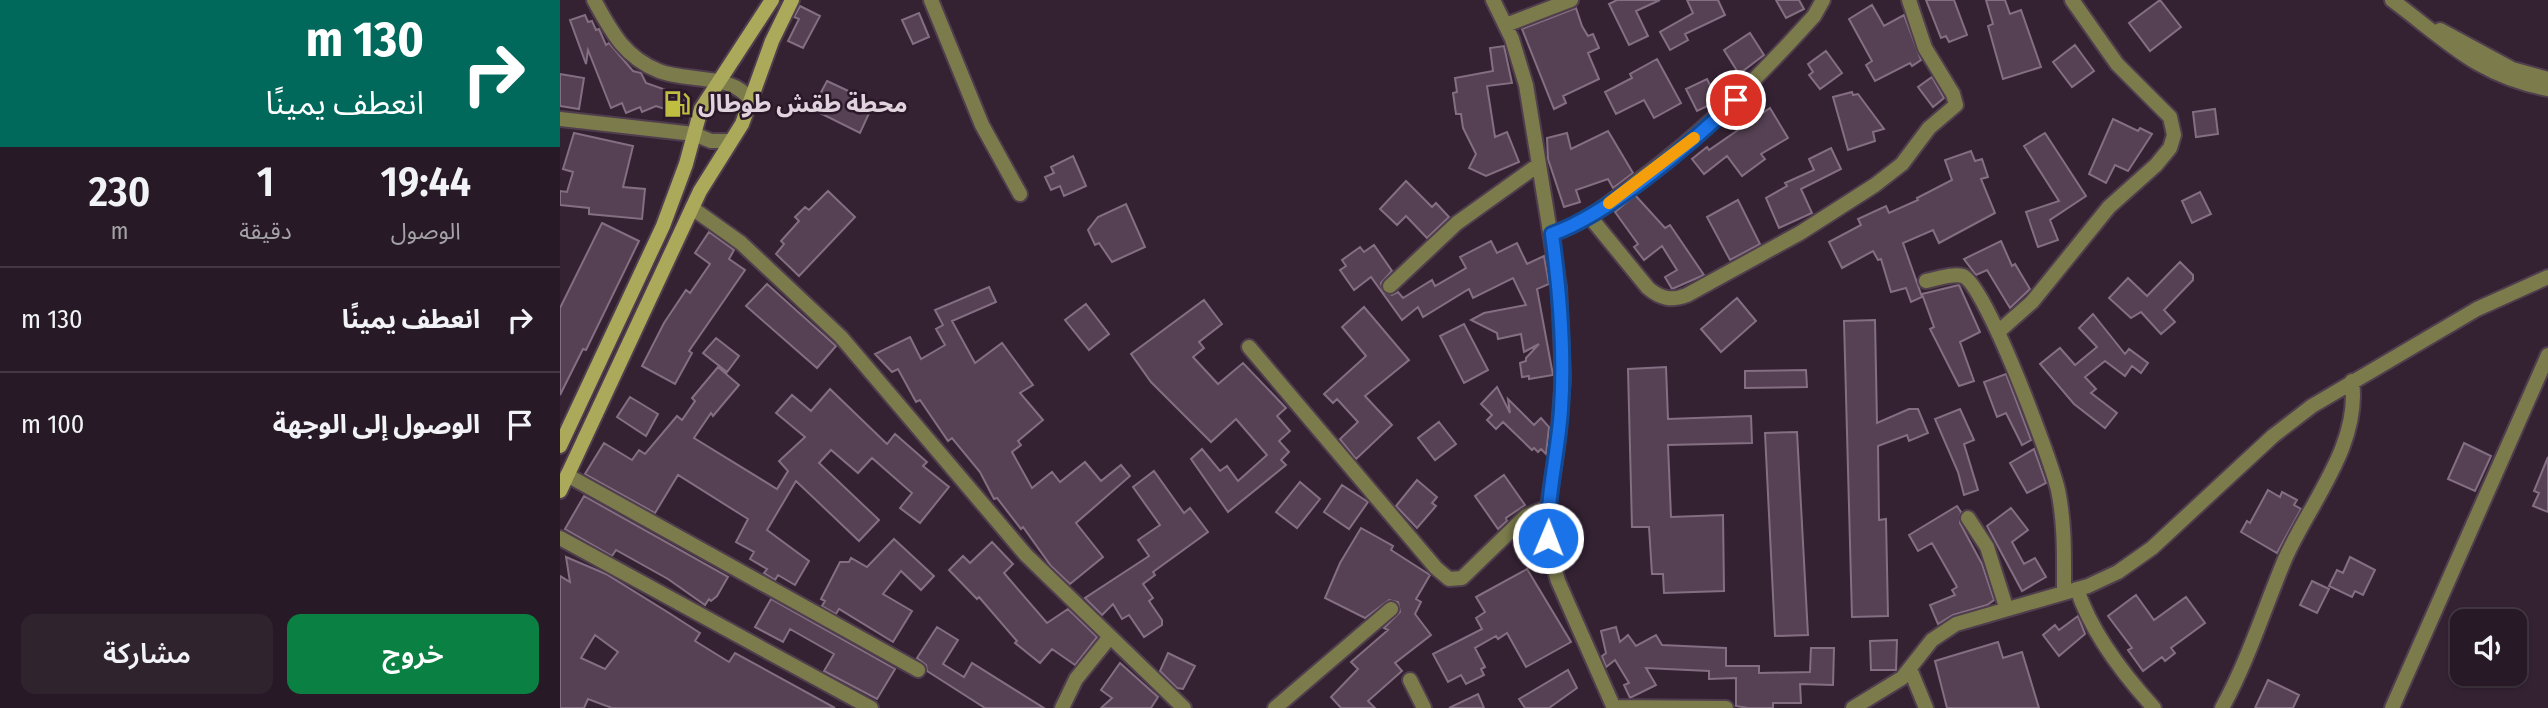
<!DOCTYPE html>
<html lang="ar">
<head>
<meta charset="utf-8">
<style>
  body { margin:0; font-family:"Fira Sans Condensed","Noto Sans Arabic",sans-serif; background:#2f232e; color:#f1f3f6; direction:rtl; height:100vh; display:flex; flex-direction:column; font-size:26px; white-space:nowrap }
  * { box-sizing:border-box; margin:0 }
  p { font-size:23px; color:#a4a1a7 }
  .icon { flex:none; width:38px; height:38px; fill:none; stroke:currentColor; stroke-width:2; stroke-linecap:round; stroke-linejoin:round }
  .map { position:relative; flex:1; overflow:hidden; direction:ltr }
  .details { display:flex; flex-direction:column; background:#271a26; width:560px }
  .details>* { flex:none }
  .hud { background:#00695c; color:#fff; overflow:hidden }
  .buttons { position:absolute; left:1890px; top:609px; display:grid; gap:14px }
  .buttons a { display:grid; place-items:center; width:77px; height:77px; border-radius:14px; background:#271a26; box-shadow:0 2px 5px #0004,0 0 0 2px #433843; font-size:35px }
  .pin { position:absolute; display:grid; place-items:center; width:60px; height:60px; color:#fff; margin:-30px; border:4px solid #fff; border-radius:50%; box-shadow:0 2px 7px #0007 }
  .me { position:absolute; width:77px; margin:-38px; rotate:1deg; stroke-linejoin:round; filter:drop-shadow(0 0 5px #0008) }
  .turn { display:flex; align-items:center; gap:24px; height:147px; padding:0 21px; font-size:32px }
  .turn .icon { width:91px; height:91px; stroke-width:2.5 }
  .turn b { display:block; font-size:49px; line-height:60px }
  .eta { display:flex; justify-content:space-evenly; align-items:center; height:119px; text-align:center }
  .eta b { font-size:42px; font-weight:600; line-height:49px }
  .cta { display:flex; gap:14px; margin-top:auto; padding:14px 21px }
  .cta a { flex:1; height:80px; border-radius:14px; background:#0b8043; color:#fff; font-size:28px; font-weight:600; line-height:80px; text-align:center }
  .cta a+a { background:#2f232e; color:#f1f3f6 }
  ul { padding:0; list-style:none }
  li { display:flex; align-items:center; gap:21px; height:105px; padding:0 21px; border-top:2px solid #433843 }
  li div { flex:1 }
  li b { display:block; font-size:26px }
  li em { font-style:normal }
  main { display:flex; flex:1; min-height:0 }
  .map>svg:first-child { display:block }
  .building { fill:#554153; stroke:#846e82; stroke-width:2; fill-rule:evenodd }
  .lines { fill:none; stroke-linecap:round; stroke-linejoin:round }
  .street-casing { stroke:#503e4e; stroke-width:18 }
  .secondary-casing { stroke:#503e4e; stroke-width:18 }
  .street { stroke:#7b7b4b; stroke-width:14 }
  .secondary { stroke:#abaa5a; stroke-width:14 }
  .route-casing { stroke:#114b97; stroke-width:18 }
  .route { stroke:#1a73e8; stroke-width:12 }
  .slow { stroke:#f59e0b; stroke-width:12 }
  .labels { text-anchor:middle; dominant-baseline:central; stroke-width:5; stroke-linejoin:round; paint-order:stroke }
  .poi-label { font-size:24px; font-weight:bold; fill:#e0d3de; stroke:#2a1829; text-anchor:start }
</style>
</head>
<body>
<main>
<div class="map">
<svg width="1988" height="708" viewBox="0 0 1988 708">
  <rect width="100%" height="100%" fill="#342233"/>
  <path class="building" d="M1057,0H1100L1076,11L1088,36L1069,45L1049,4Z
    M1127,0H1158L1165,15L1125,34L1128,40L1110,50L1100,32L1133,13Z
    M1216,0H1239L1244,9L1226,18Z
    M1366,0H1394L1407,35L1389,42L1386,36L1381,38Z
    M1426,0H1445L1450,14L1461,10L1481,67L1443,79L1428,26L1433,24Z
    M1600,0L1621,27L1590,51L1569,23Z
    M1312,5L1324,26L1344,15L1361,60L1352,66L1350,63L1315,81L1306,65L1312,61L1289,19Z
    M240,6L260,16L243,48L228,41L239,19L234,17Z
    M1016,8L1022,26L1028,36L1033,34L1039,48L1028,53L1039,79L1003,96L1006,103L994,109L962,29Z
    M359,13L369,37L353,44L342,20Z
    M25,15L28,22L32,21L36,30L39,29L46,45L49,43L73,71L81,73L86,83L126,97L120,114L96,106L82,112L80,107L66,113L62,103L51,108L28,50L26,64L10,20Z
    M1190,33L1204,55L1179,74L1164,50Z
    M1515,45L1534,71L1512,87L1493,62Z
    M944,46L952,83L927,86L935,137L947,132L959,162L926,176L909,168L916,154L903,128L901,114H896L893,93L897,92L895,78L933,71L930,48Z
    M1266,51L1282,73L1260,89L1249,75L1253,72L1248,64Z
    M1097,59L1121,103L1094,118L1084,100L1056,114L1045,92L1072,78L1070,74Z
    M0,74L24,78L19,109L0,106Z
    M1372,77L1384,98L1373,107L1358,87Z
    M1147,79L1158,101L1137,111L1126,89Z
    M267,81L297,95L294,100L311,109L300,133L252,109Z
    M1292,92L1293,95L1298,94L1324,129L1313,132L1315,141L1288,150L1273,97Z
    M1210,108L1228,138L1201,154L1205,159L1182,176L1167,156L1144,174L1132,159L1147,147L1149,150Z
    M1655,109L1658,134L1636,137L1633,112Z
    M1553,119L1578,131L1580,128L1592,134L1568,171L1555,165L1546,183L1529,174Z
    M1048,131L1073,173L1053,188L1048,179L1016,190L1020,202L1004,207L988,159L987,138L1007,133L1011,149Z
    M14,133L73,146L63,187L85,189L82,219L29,214V208L0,205V191L7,192L13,172L3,169Z
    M1485,133L1526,196L1490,220L1498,240L1478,247L1466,212L1499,201L1464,146Z
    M1271,148L1281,169L1241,189L1252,213L1219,228L1206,198L1227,186L1225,183L1254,170L1249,159Z
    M1411,151L1415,161L1422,159L1428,177L1421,179L1435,213L1379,243L1373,230L1343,243L1362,297L1351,302L1346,288L1331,292L1321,259L1318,260L1313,251L1282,268L1269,242L1301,225L1298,219L1326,206L1329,213L1358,200L1357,198L1392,180L1385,160Z
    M513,156L526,186L504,196L500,186L491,190L485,177L494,173L491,167Z
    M846,181L872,207L876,203L889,217L867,238L846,216L837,225L820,209Z
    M268,191L295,217L239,276L216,254L224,244L221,241L239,221L235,217L245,207L249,210Z
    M1640,192L1651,214L1632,223L1622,201Z
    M1075,195L1105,228L1110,225L1144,275L1112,289L1105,277L1117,270L1102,246L1084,260L1074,247L1078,244L1055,212Z
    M1178,200L1200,244L1170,260L1147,217Z
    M566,204L585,247L552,262L539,243L535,245L528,230L538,217Z
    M42,223L79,241L26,350L23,349L0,395V308Z
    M149,232L174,250L169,259L185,270L129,351L132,353L115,384L82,366L104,323L126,290L130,293L150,264L135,253Z
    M931,241L937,253L957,243L967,264L984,256L989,284L977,289L993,375L969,379V376L962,377L960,363L966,361V358L979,344L964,352L961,334L938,339L937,333L911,320L924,313L966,305L953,278L913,298L909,289L863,317L858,307L842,320L811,277L794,290L780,270L786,266L782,260L800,247L804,252L814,245L832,271L821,283L823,292L832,295L838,292L843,298L872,280L875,286L906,268L900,257Z
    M1441,241L1452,266L1455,264L1470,289L1450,308L1427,270L1416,275L1404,259Z
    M1620,262L1633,275V280L1604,310L1615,322L1601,334L1581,312L1571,318L1549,298L1568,278L1587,296Z
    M207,284L276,346L257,368L186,306Z
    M1399,285L1420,332L1400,342L1414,381L1399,386L1370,329L1374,327L1362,294Z
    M429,287L436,302L392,321L415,363L442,343L473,385L460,393L483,420L458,441L461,445L452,452L472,488L492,472L500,482L525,462L541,481L561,465L570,476L516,523L543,557L510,584L491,566L463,527L461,529L437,498L434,499L420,472L392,438L388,441L360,400L356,402L338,369L332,372L315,354L350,337L361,359L385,345L376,329L383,325L375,310Z
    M1177,298L1196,321L1161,352L1141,329Z
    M644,300L662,324L639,342L644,348L633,357L658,384L683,363L726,408L717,416L730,431L719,441L729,452L721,460L726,465L668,512L631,459L642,449L660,471L667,466L678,481L707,455L676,419L651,442L591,382L571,354Z
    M526,304L549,334L529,350L505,320Z
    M804,307L849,360L805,396L832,425L796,459L780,439L798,422L777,399L773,403L764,394L806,356L782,327Z
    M1533,314L1565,354L1569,349L1588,363L1581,373L1572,366L1565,376L1545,361L1525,377L1536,389L1531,393L1557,413L1545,428L1514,404L1480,364L1500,348L1515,365L1537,347L1519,328Z
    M1315,320L1317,423L1349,409H1358L1368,433L1349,441L1347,435L1318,446L1319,520L1326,519L1328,616L1292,617L1284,321Z
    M904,324L928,370L904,383L880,336Z
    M156,338L179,356L167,372L143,353Z
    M158,367L179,385L153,416L151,413L134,438L217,489L228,471L219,461L245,437L216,413L232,395L251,411L270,389L327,444L335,434L367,462L363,466L389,487L360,523L340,508L352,493L312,458L298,473L271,450L259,463L319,520L299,541L236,481L207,530L249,561L235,585L218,575L215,580L204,573L207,569L190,559L194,552L176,542L188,519L118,475L95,513L25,474L44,443L72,460L79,450L85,454L117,416L122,420L135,401L132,398Z
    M1106,367L1108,419L1191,416L1192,443L1108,445L1111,517L1163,515L1164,591L1104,593L1103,574H1092L1089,527H1072L1068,369Z
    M1246,370L1247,387L1185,388V371Z
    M1446,374L1471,440L1462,445L1446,413L1437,417L1424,382Z
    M937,387L950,413L948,399L974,425L981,418L989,427L986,454L981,449L978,452L974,448L972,450L943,422L936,429L927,420L932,415L921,404Z
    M70,397L98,414L86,436L57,417Z
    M1400,409L1414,440L1404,444L1418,490L1404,495L1398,472L1375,419Z
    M879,422L896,444L875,460L858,438Z
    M1237,432L1248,635L1215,636L1205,433Z
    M1904,443L1931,456L1915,491L1888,479Z
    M1474,449L1486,483L1467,493L1450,463Z
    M1988,457V512L1973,506L1979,493L1974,491Z
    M594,471L624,513L630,508L648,532L593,572L595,575L583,584L593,598L589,601L602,620V625L584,637L569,615L562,619L553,604L542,615L525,598L589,556L578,540L600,525L573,487Z
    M944,475L965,505L946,518L947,521L938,529L915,496Z
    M857,480L877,497L872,503L876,506L857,528L836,506Z
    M740,482L760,499L737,528L716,512Z
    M782,485L808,502L789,529L764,512Z
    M1708,490L1720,497L1722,492L1737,500L1734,505L1741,509L1717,553L1681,532L1687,521L1690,523Z
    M24,496L168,577L157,596L151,601L149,599L145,605L108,579L56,550L52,556L5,529Z
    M1397,506L1401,512L1400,523L1422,564L1434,600L1427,605L1393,615L1378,624L1370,605L1395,595L1392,590L1397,587L1372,543L1358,551L1349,535Z
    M1451,508L1468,530L1452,542L1464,564L1475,558L1486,577L1462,591L1427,526Z
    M801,528L833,546L831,550L870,575L856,599L861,602L855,614L871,635L835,663L842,671L808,701L815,708H781L771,697L798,669L791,662L828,630L824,628L840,612L838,602L829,600L805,618L765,598L780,563Z
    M334,539L374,576L361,590L341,571L323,594L352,611L333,642L279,609L276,614L262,606L265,601L261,599L280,562H289L291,558L307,567Z
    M432,542L453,564L444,573L487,623L508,609L537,637L515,665L492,649L480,663L455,643L457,641L419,597L417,599L389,570L403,556L410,563Z
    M6,557L46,574L109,613L140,633L135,641L169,662L175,653L275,708H52L28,699L24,708H0V576L10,582ZM35,635L58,652L45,669L21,658Z
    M1790,557L1815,570L1803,595L1795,591L1792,597L1769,586L1777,570L1783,573Z
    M967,569L1011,642L966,667L947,633L938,639L936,636L915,648L925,667L921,669L924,675L906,684L901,675L888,682L873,654L922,629L916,618L925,612L916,597Z
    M1752,581L1769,589L1757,613L1740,605Z
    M1576,595L1594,620L1626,597L1645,623L1611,648L1615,653L1605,661L1602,657L1583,671L1568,650L1572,648L1548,616Z
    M211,599L335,669L317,699L264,671L274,654L230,629L223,642L195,627Z
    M1518,616L1525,634L1499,656L1483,635L1495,625L1499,630Z
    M377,627L398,640L383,664L404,677L412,663L484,708H425L367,671L366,665L357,658Z
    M1056,627L1060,642L1068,635L1076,646L1096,635L1102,645L1166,648V666H1199V673L1250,672L1251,648H1274L1273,685L1240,684L1241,703H1213V708H1188L1176,706V678L1149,679V671L1086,668L1096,685L1070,698L1064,685L1069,683L1055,660L1046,667L1042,656L1046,653L1041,631Z
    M1337,640L1336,670H1311L1310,641Z
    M1438,642L1443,658L1462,652L1479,708H1387L1375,661Z
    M608,653L635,666L623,689L617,688L600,671Z
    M560,663L598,697L591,708H541L552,698L541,690Z
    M1008,670L1017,688L989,708H965L959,699Z
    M1708,680L1739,695L1733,708H1695Z
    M918,694L924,708H889Z"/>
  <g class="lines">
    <defs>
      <path id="street" d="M34,0C51,31 64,57 99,71C126,82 174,73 191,101
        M371,0L422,125L460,194
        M933,0L952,39L966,85L999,287L1003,379L998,440L988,507L991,557L998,581L1054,708
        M1832,0C1887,41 1918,76 1988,89
        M946,25L1011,0
        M1880,30L1952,69L1988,79
        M0,119L134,134L151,141H170
        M132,208L181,243L281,337L466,555L624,708
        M1030,217L1088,288C1101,299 1112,301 1127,295L1240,233L1315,185L1342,164L1369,128L1396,105L1393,94L1365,48L1349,0
        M992,234C1025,223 1051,202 1078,181C1145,131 1198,78 1254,16L1263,0
        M1366,281C1377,279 1393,273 1403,276C1426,285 1491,460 1498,490C1505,524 1504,558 1504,592
        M830,286L897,223L978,165
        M1438,332L1472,302L1549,207L1596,165L1610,148L1614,135L1610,117L1557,64L1512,0
        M689,347L876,568L889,579L902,578L966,516L988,507
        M7,475L358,670
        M1408,518L1427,547L1446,607
        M0,538L311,708
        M1517,589C1531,632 1564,675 1594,708
        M1350,669L1366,708
        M850,680L864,708
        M1054,707L1166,708
        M502,708L516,679L549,638
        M715,708L831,609
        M1293,708L1342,678L1372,640L1396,624L1528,586L1558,572L1592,548L1713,436L1752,406L1917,309L1988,277
        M1662,708C1688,661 1704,609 1725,559C1749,504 1801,445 1792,381
        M1832,708L1988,355"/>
      <path id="secondary" d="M0,446L103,226L126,164L141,109L212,0
        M0,491L140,191L182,124L212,41L232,0"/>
    </defs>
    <use href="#street" class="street-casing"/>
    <use href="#secondary" class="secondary-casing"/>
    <use href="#street" class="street"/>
    <use href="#secondary" class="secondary"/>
  </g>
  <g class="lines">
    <defs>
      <path id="route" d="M988,538C987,494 998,453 1001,410C1005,351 1000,293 992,234C1049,214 1132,143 1176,100"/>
    </defs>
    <use href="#route" class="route-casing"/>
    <use href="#route" class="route"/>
    <path class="slow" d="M1049,203L1134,138"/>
  </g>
  <defs>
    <symbol id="fuel-bare" viewBox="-9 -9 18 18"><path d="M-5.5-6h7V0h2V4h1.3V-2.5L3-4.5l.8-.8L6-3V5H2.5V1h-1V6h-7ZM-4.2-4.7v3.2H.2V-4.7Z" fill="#c0be40" stroke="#2a1829" stroke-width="2.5" paint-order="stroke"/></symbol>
  </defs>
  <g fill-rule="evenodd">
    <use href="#fuel-bare" x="98" y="85" width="38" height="38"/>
  </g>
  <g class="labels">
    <g class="poi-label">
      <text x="138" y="104">محطة طقش طوطال</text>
    </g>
  </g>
</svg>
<div class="buttons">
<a><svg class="icon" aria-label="sound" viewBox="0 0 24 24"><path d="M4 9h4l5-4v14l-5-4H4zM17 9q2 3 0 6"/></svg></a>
</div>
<div class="pin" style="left:1176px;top:100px;background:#d93025"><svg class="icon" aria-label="arrive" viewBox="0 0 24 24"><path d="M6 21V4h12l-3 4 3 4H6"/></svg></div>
<svg class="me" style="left:988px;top:538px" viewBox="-20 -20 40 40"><circle r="17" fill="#1a73e8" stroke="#fff" stroke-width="3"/><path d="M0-11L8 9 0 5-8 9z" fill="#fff"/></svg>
</div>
<section class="details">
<div class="hud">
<div class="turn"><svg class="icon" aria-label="right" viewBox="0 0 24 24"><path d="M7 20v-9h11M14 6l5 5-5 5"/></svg><div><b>130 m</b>انعطف يمينًا</div></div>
</div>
<div class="eta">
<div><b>19:44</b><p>الوصول</p></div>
<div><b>1</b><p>دقيقة</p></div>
<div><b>230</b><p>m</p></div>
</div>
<ul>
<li><svg class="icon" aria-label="right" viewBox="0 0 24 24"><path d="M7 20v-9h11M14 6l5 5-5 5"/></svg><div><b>انعطف يمينًا</b></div><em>130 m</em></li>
<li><svg class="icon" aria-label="arrive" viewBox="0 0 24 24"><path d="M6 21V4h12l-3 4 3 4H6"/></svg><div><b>الوصول إلى الوجهة</b></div><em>100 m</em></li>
</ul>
<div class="cta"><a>خروج</a><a>مشاركة</a></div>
</section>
</main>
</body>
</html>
